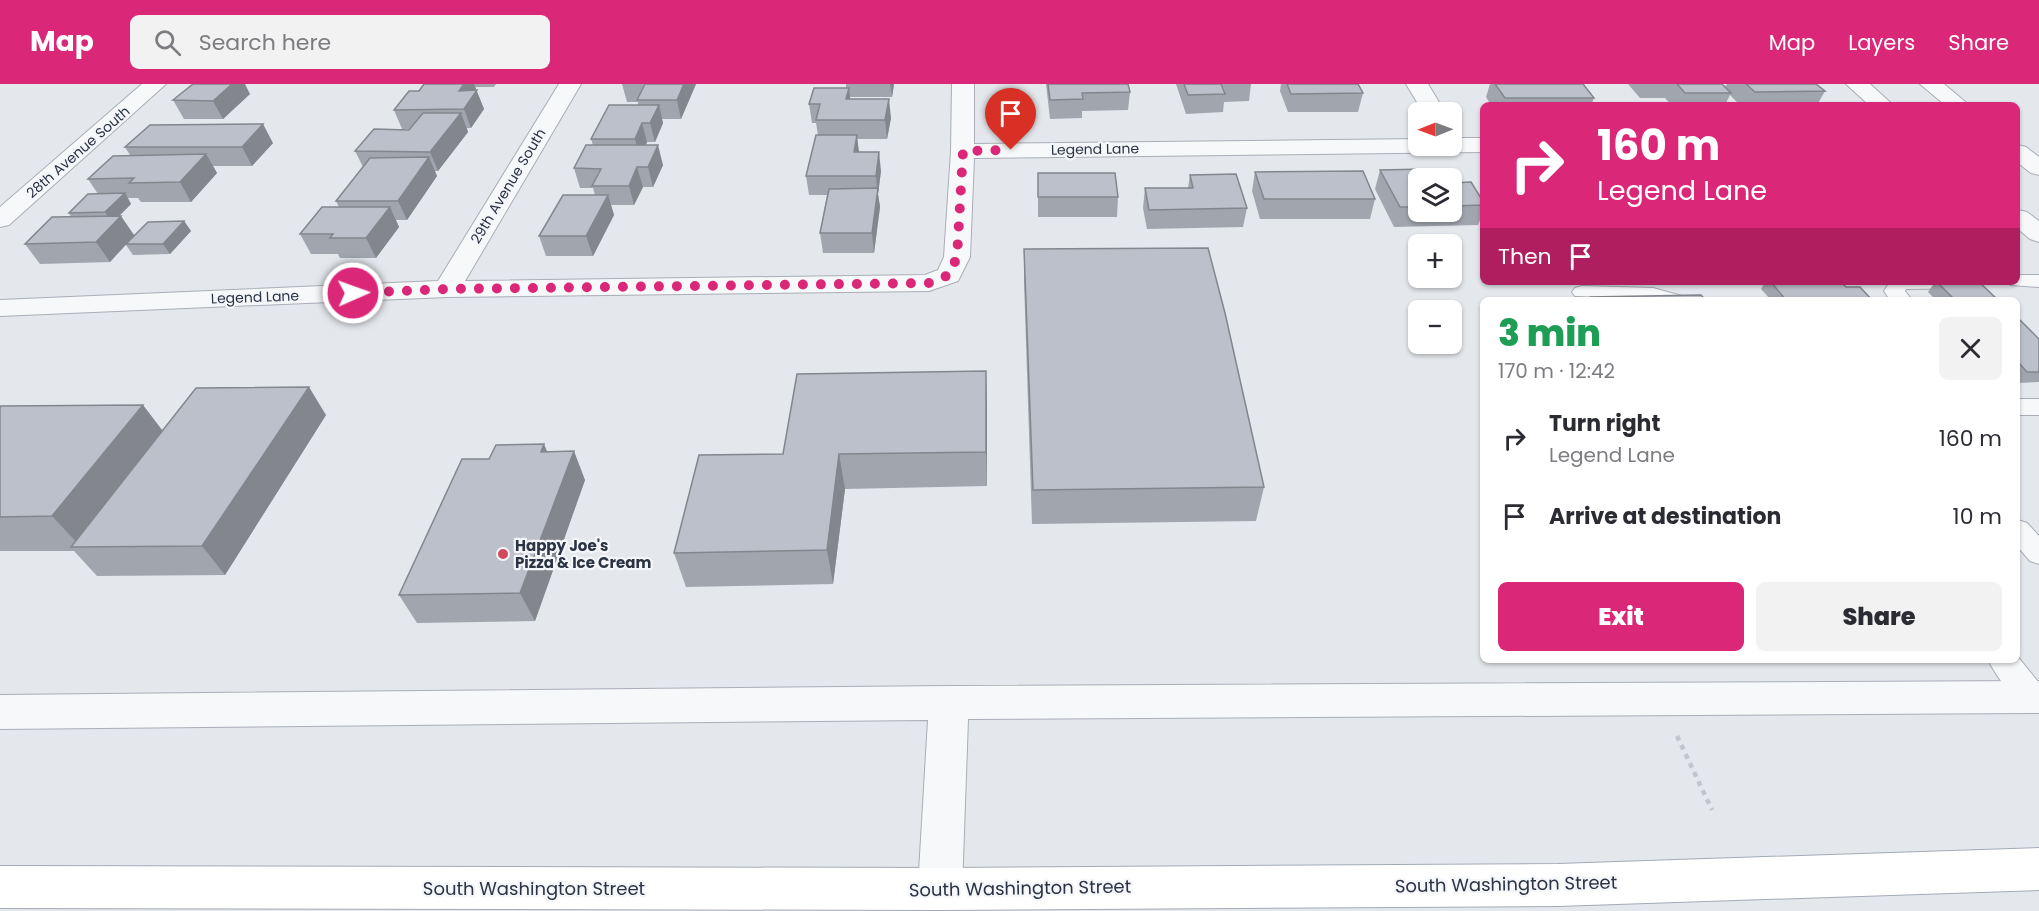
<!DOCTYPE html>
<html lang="en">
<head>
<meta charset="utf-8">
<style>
  body { margin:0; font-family:Poppins,sans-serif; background:#f2f2f3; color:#2b2b33; height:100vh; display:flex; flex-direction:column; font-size:22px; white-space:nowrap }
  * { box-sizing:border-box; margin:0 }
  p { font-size:20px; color:#7c7c81 }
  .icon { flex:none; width:33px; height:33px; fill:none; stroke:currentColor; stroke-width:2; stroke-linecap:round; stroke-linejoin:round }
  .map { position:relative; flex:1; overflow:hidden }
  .details { position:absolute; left:1480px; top:213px; width:540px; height:366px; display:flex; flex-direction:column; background:#fff; border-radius:9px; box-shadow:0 2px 4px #0004 }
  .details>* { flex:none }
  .hud { position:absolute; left:1480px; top:18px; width:540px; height:183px; border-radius:9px; box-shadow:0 2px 4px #0004; background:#db2777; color:#fff; overflow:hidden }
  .needle { width:39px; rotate:269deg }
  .tools { position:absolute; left:1408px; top:18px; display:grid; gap:12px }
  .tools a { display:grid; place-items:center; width:54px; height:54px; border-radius:9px; background:#fff; box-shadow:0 2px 4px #0004; font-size:30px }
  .pin { position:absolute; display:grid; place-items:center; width:51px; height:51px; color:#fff; margin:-62px -26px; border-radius:50% 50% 50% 0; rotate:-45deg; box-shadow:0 0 6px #0007 }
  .pin .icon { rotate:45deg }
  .me { position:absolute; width:66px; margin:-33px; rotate:88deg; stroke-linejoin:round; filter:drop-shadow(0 0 4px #0008) }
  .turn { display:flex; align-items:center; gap:21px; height:126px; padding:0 18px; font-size:27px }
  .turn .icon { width:78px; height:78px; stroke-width:2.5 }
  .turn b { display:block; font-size:42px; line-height:51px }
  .then { display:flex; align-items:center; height:57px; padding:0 18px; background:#0003; gap:12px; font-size:22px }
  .round { display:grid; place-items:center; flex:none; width:63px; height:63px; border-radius:9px; background:#f2f2f3 }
  .overview { display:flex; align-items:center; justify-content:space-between; height:102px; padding:0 18px }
  h1 { font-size:36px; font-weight:800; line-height:45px; color:#1e9e55 }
  .primary-button { display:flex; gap:12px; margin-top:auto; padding:12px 18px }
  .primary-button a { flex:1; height:69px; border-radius:9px; background:#db2777; color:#fff; font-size:24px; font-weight:800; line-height:69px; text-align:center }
  .primary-button a+a { background:#f2f2f3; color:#2b2b33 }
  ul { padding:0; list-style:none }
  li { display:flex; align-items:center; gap:18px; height:78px; padding:0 18px }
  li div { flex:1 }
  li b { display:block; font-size:22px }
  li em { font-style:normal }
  header { display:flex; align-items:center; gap:36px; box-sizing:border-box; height:84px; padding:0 30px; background:#db2777; color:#fff }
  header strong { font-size:28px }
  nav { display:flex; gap:33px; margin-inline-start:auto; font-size:21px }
  .search { width:420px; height:54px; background:#f2f2f3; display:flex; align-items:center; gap:15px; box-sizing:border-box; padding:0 21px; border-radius:9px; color:#7c7c81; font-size:22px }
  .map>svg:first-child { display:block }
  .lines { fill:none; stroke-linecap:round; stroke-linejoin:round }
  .service-casing { stroke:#a9aeb7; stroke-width:2 }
  .minor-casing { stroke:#a9aeb7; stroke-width:2 }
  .tertiary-casing { stroke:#a9aeb7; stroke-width:2 }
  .primary-casing { stroke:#a3abb8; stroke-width:2 }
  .path { stroke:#c2c5cb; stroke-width:4.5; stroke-dasharray:5 5; stroke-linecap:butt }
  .service { fill:#f7f8fa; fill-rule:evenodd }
  .minor { fill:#f7f8fa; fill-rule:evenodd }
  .tertiary { fill:#f7f8fa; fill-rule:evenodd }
  .primary { fill:#fff; fill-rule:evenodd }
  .wall { fill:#a1a5ae }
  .shaded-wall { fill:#83868d }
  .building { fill:#bbc0ca; stroke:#83868d; stroke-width:1.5 }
  .route { stroke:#db2777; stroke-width:10; stroke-dasharray:0 18 }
  .poi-dot { fill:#d1495b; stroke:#f4f6f9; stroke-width:2 }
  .labels { text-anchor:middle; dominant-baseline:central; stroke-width:4.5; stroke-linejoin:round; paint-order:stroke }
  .far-street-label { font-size:14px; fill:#2b3445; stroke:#f4f6f9 }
  .poi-label { font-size:15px; font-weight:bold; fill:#2b3445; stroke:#f4f6f9; text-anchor:start }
  .near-street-label { font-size:18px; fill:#2b3445; stroke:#f4f6f9 }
</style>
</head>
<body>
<header>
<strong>Map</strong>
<div class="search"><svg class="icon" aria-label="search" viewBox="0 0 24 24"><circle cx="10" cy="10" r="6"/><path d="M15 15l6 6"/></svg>Search here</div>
<nav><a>Map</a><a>Layers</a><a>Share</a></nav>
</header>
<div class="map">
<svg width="2039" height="827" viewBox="0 0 2039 827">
  <rect width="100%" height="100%" fill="#e4e7ec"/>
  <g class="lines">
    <defs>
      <path id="service" d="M2018,191H2039V203L2011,201L2008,198H2018Z
        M1890,198H1982L1979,202L1972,204L1906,205L1905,207L1912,216H1890L1884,207Z
        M1582,202L1653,204L1682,212L1686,216L1575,212L1572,208L1575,204Z
        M2018,315H2039V331H2018Z
        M2018,436L2027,439L2039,452V480L2030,477L2018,463Z
        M2018,573L2039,599V625C2021,631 1996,591 1988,576H2018Z"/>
      <path id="minor" d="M142,0H166L9,141L0,143V123Z
        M559,0H581L465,197L925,191L938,186L944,173L951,67L952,0H974V60L1419,55V62H1452V54H1484V68L974,74L970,173L958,197L929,207L447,213L0,232V216L438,197Z
        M1406,0H1428L1445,28H1423Z
        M1920,0H1944L1969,21H1945Z
        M2018,61L2026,63L2039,73V91L2031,89L2018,79Z
        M2039,597V629L968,635L962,805L956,820L940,826L924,820L918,805L928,636L0,645V611L949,602Z"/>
      <path id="tertiary" d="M1846,0H1870L1893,21H1869Z
        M2018,126L2027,128L2039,137V158L2030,155L2018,145Z"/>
      <path id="primary" d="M2039,764V806L1558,822L940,826L0,824V782L940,784L1558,780Z"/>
    </defs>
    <use href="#service" class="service-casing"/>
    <use href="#minor" class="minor-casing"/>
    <use href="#tertiary" class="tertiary-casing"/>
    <use href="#primary" class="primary-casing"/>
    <path class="path" d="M1677,652L1712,726"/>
    <use href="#service" class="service"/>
    <use href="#minor" class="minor"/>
    <use href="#tertiary" class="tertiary"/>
    <use href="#primary" class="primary"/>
  </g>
  <path class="wall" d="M424,0H496L494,3H475L484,25L471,44H467L468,48L438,87H435L437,92L407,136H396L399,143L376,174H340L338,170H311L300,150L339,123L336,117L363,83L355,67L410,45H402L394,26L419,7Z
    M622,0H696L681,35H662L663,39L655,58H647L646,61L663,81L653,103H643L634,121H611L614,131L593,172H546L539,152L595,111L593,104H580L574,84L593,61L591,55L638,21V18H627Z
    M846,0H894L892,13H850V15L891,34L887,55H857L859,68L881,87L878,110L880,123L874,169H823L820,149L827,111H809L806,92L818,51L816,39H812L809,20L846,4Z
    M1046,0H1128L1130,8L1128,26L1082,27V34L1050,35Z
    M1176,0H1251L1249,17L1224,18L1223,28L1186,30Z
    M1281,0H1358L1363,9L1358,28H1288L1280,7Z
    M1490,0H1583L1594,14L1591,21H1491L1486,13Z
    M1628,0H1722L1725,3L1727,0H1816L1825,7L1817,21H1740L1730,11L1725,21H1671L1665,14H1640Z
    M250,10L223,35H184L173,16Z
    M273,59L252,82H213L217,89L191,118H141L138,114H128L131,120L119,132L134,151L184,137L191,147L170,170L133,171L126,161L110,178L40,180L25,160L71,133L69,129L98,110L88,95L130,71L125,63Z
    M1380,86L1419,94V128H1452V99L1484,119V126L1478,141L1394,143L1375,105Z
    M1255,88L1375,115L1370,135H1260L1252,107Z
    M1038,89L1118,113L1117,133H1038Z
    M1190,91L1247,124L1243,143L1147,145L1143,124L1145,104H1188Z
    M1024,165L1264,403L1256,437L1032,440L1024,198Z
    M1765,198H1841L1846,203L1872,216H1771L1761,205Z
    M1935,198H1979L1998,216H1936L1928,208Z
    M2018,234L2039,255V298L2018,299Z
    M0,322L163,346L326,331L225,491L97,492L74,467H0Z
    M987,322V402L845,405L833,500L686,503L674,469L783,370Z
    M547,368L585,396L535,537L417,539L399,511L489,375Z"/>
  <path class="shaded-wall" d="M232,0H245L250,10L223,35L213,17Z
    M464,0H474L484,25L471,44L464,25L459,7Z
    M684,0H696L681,35L677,16Z
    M890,0H894L892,13Z
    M849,4L851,23L846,15Z
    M889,15L891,34L887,55L885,36Z
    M659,21L663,39L655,58L650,39Z
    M461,29L468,48L438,87L430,68Z
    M642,39L647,58L640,74L635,55Z
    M263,40L273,59L252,82L242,63Z
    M857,51L859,70L854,68Z
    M658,61L663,81L653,103L648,83Z
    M879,68L881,87L878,110L880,123L874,169L872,149L877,105L876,92Z
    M206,70L217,89L191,118L180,98Z
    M429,73L437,92L407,136L398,117Z
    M637,83L643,103L634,121L629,102Z
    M125,109L131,120L112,139L105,128Z
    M608,111L614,131L593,172L586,152Z
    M390,123L399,143L376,174L366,154Z
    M121,132L134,151L110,178L96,158Z
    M184,137L191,147L170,170L163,160Z
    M986,287L987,322V402L986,368Z
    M309,303L326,331L225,491L202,462Z
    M143,321L169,355L81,463L52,432Z
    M544,360L556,389L541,368Z
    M574,367L585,396L535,537L520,509Z
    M839,370L845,405L833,500L827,466Z"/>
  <path class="building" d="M193,0H232L213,17L173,16Z
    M424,0H464L459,7L477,6L464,25L394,26L409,7H419Z
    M645,0H684L677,16H637Z
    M1048,0H1128L1130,8L1082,9L1083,15L1050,16Z
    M1184,0H1221L1225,10L1188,11Z
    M1287,0H1358L1363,9L1291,10Z
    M1495,0H1583L1594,14H1505Z
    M1677,0H1722L1731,9H1685Z
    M1746,0H1816L1825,7L1755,8Z
    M814,4H849L846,15H889L885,36H816L820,20H809Z
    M609,21H659L650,39H642L635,55H591Z
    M423,29H461L430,68L355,67L374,45L409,46Z
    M263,40L242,63H125L150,41Z
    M816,51H857L854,68H879L876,92H806Z
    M586,61H658L648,83H637L629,102H592L601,85L574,84Z
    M206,70L180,98L129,99L134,94L88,95L113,72Z
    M429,73L398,117H336L370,74Z
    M1425,85L1430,94H1419V123H1400L1380,86Z
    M1363,87L1375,115H1264L1255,88Z
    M1038,89H1115L1118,113H1038Z
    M1236,90L1247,124L1149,126L1145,104H1193L1190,91Z
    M1471,98L1484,119V121L1452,122V99Z
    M878,104L872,149H820L829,105Z
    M125,109L105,128L69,129L88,110Z
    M563,111H608L586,152H539Z
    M322,123H390L366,154H330L333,150H300Z
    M121,132L96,158L25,160L52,133Z
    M184,137L163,160H126L148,138Z
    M1208,164L1225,229L1264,403L1033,406L1024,165Z
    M1771,198H1841L1846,203H1860L1872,216H1786Z
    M1937,198H1979L1998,216H1955Z
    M1701,211L1705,216H1594L1591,213Z
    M2018,234L2039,255V288H2027L2018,278Z
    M986,287V368L839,370L827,466L674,469L699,371L783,370L797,290Z
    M309,303L202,462L71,463L196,304Z
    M143,321L52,432L0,433V322Z
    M544,360L541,368L574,367L520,509L399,511L462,375H489L496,361Z"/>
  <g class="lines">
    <path class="route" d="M353,209L447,205L929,199L949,191L957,173L963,67L1011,66"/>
  </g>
  <circle class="poi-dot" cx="503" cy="470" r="6"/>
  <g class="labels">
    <g class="far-street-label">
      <text transform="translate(1095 65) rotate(-1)">Legend Lane</text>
      <text transform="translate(78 68) rotate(-41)">28th Avenue South</text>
      <text transform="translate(508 102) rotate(-59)">29th Avenue South</text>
      <text transform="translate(255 213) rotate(-2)">Legend Lane</text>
    </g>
    <g class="poi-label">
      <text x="515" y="461">Happy Joe's<tspan x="515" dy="17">Pizza &amp; Ice Cream</tspan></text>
    </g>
    <g class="near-street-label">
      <text transform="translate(1506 800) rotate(-1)">South Washington Street</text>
      <text x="534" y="804">South Washington Street</text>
      <text transform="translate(1020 804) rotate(-1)">South Washington Street</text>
    </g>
  </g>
</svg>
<div class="tools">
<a><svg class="needle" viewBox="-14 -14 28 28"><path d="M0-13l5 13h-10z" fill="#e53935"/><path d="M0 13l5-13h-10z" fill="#7c7c81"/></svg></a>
<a><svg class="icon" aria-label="layers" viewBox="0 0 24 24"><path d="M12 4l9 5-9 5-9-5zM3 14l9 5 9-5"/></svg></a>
<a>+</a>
<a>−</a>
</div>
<div class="pin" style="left:1011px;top:66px;background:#d93025"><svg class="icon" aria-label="arrive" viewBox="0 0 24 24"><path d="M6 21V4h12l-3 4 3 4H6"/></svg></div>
<svg class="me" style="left:353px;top:209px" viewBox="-20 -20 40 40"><circle r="17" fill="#db2777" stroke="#fff" stroke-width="3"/><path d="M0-11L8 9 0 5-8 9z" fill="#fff"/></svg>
<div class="hud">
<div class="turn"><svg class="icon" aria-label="right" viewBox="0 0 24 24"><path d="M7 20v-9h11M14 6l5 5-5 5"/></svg><div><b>160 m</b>Legend Lane</div></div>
<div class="then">Then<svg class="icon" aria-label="arrive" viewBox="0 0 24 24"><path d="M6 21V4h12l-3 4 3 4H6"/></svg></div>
</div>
<section class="details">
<div class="overview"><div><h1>3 min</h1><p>170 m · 12:42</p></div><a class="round"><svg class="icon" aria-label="close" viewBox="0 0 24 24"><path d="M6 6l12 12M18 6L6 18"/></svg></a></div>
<ul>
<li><svg class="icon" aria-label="right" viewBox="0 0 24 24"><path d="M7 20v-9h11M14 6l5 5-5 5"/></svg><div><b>Turn right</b><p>Legend Lane</p></div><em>160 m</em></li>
<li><svg class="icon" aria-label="arrive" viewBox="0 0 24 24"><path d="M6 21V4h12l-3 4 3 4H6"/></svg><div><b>Arrive at destination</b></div><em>10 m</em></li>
</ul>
<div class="primary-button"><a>Exit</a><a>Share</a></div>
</section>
</div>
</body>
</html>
